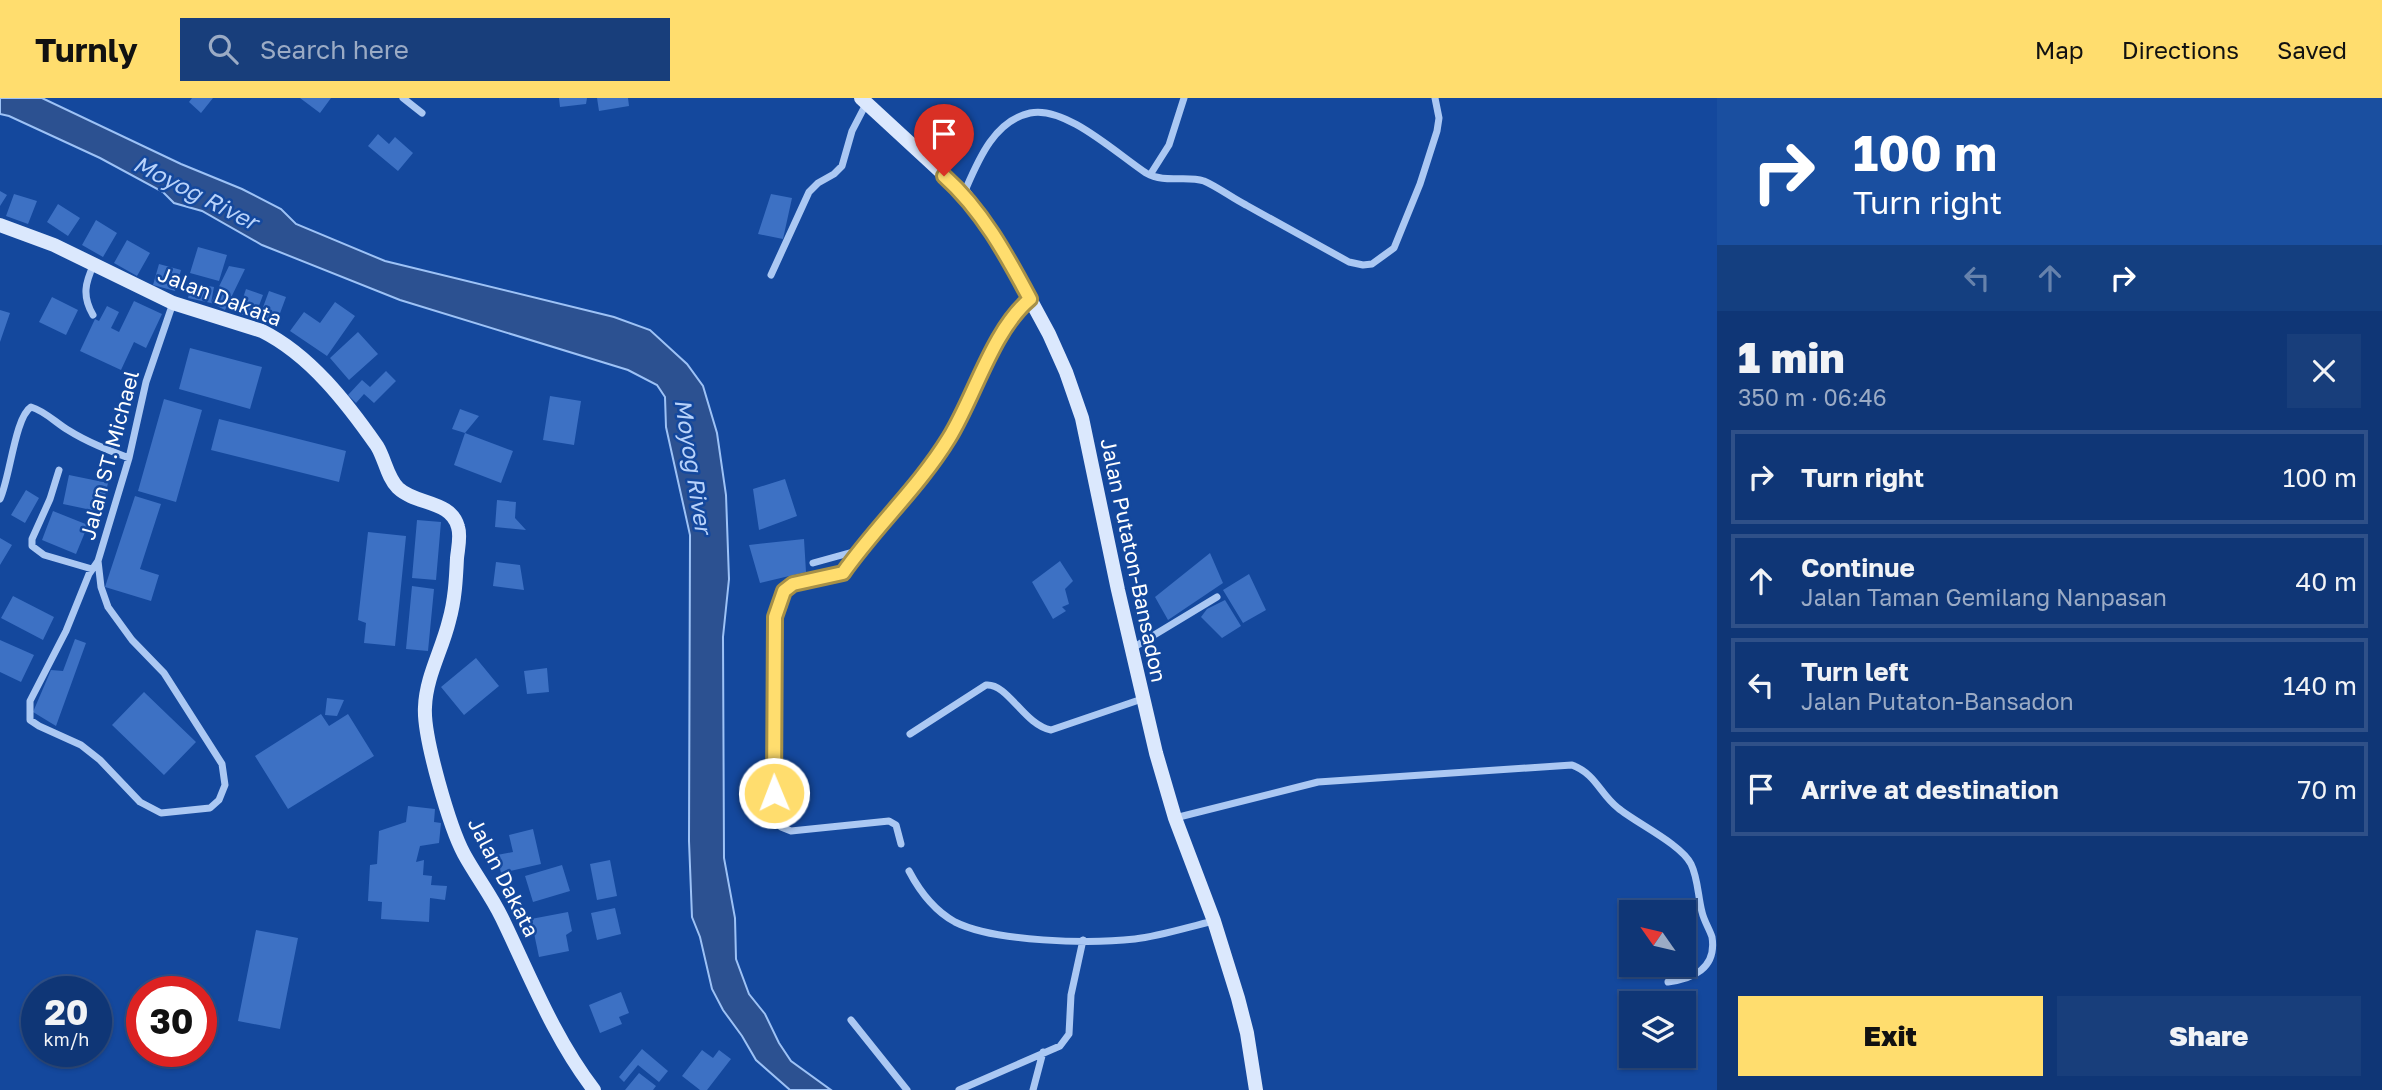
<!DOCTYPE html>
<html lang="en">
<head>
<meta charset="utf-8">
<style>
  body { margin:0; font-family:"Golos Text",sans-serif; background:#183e7b; color:#f1f3f6; height:100vh; display:flex; flex-direction:column; font-size:26px; white-space:nowrap }
  * { box-sizing:border-box; margin:0 }
  p { font-size:23px; color:#9babc5 }
  .icon { flex:none; width:38px; height:38px; fill:none; stroke:currentColor; stroke-width:2; stroke-linecap:round; stroke-linejoin:round }
  .map { position:relative; flex:1; overflow:hidden }
  .side { display:flex; flex-direction:column; background:#0f3676; width:665px }
  .side>* { flex:none }
  .banner { background:#1a4fa0; color:#fff; overflow:hidden }
  .needle { width:46px; rotate:304deg }
  .buttons { position:absolute; left:1619px; top:802px; display:grid; gap:14px }
  .buttons a { display:grid; place-items:center; width:77px; height:77px; border-radius:0px; background:#0f3676; box-shadow:0 2px 5px #0004,0 0 0 2px #2f5088; font-size:35px }
  .speed { position:absolute; left:21px; top:878px; display:flex; gap:14px; font-size:35px; font-weight:700; text-align:center }
  .speed>* { display:grid; place-content:center; width:91px; height:91px; border-radius:50%; background:#0f3676; box-shadow:0 2px 5px #0004,0 0 0 2px #2f5088; line-height:1 }
  .speed small { font-size:18px; font-weight:400 }
  .speed .limit { border:10px solid #d22; background:#fff; color:#111 }
  .pin { position:absolute; display:grid; place-items:center; width:60px; height:60px; color:#fff; margin:-72px -30px; border-radius:50% 50% 50% 0; rotate:-45deg; box-shadow:0 0 7px #0007 }
  .pin .icon { rotate:45deg }
  .me { position:absolute; width:77px; margin:-38px; rotate:359deg; stroke-linejoin:round; filter:drop-shadow(0 0 5px #0008) }
  .turn { display:flex; align-items:center; gap:24px; height:147px; padding:0 21px; font-size:32px }
  .turn .icon { width:91px; height:91px; stroke-width:2.5 }
  .turn b { display:block; font-size:49px; line-height:60px }
  .lanes { display:flex; align-items:center; height:66px; padding:0 21px; background:#0003; justify-content:center; gap:35px; direction:ltr }
  .lanes .off { opacity:.35 }
  .round { display:grid; place-items:center; flex:none; width:74px; height:74px; border-radius:0px; background:#183e7b }
  .head { display:flex; align-items:center; justify-content:space-between; height:119px; padding:0 21px }
  h1 { font-size:42px; font-weight:800; line-height:52px }
  .button { display:flex; gap:14px; margin-top:auto; padding:14px 21px }
  .button a { flex:1; height:80px; border-radius:0px; background:#ffdd6e; color:#111; font-size:28px; font-weight:800; line-height:80px; text-align:center }
  .button a+a { background:#183e7b; color:#f1f3f6 }
  ul { padding:0; list-style:none }
  li { display:flex; align-items:center; gap:21px; height:94px; margin:0 14px 10px; padding:0 7px; border:4px solid #2f5088; border-radius:0px }
  li div { flex:1 }
  li b { display:block; font-size:26px }
  li em { font-style:normal }
  header { display:flex; align-items:center; gap:42px; box-sizing:border-box; height:98px; padding:0 35px; background:#ffdd6e; color:#111 }
  header strong { font-size:33px }
  nav { display:flex; gap:38px; margin-inline-start:auto; font-size:24px }
  .search { width:490px; height:63px; background:#183e7b; display:flex; align-items:center; gap:18px; box-sizing:border-box; padding:0 24px; border-radius:0px; color:#9babc5; font-size:26px }
  main { display:flex; flex:1; min-height:0 }
  .map>svg:first-child { display:block }
  .water { fill:#2c5191; stroke:#9dc2f6; stroke-width:2 }
  .building { fill:#3d71c4 }
  .lines { fill:none; stroke-linecap:round; stroke-linejoin:round }
  .street { stroke:#abc8f3; stroke-width:7 }
  .secondary { stroke:#dbe8fd; stroke-width:14 }
  .route-casing { stroke:#a69048; stroke-width:18 }
  .route { stroke:#ffdd6e; stroke-width:12 }
  .labels { text-anchor:middle; dominant-baseline:central; stroke-width:5; stroke-linejoin:round; paint-order:stroke }
  .street-label { font-size:21px; fill:#fff; stroke:#14489d }
  .water-label { font-size:23px; font-style:italic; fill:#b8d2fa; stroke:#14489d }
</style>
</head>
<body>
<header>
<strong>Turnly</strong>
<div class="search"><svg class="icon" aria-label="search" viewBox="0 0 24 24"><circle cx="10" cy="10" r="6"/><path d="M15 15l6 6"/></svg>Search here</div>
<nav><a>Map</a><a>Directions</a><a>Saved</a></nav>
</header>
<main>
<div class="map">
<svg width="1717" height="992" viewBox="0 0 1717 992">
  <rect width="100%" height="100%" fill="#14489d"/>
  <path class="water" d="M0,0H42L181,66L242,91L281,111L296,126L385,163L614,219L650,232L687,266L703,288L717,335L726,397L729,481L723,539L724,760L735,820L736,861L749,896L765,916L779,945L791,963L831,992H790L756,962L742,938L723,912L712,891L700,839L692,819L689,743L690,437L666,329L665,299L657,287L628,272L400,202L262,147L202,113L174,105L163,94L100,60L9,18L0,16Z"/>
  <path class="building" d="M192,0H213L201,15L189,4Z
    M300,0H331L320,15Z
    M559,0H587L586,6L560,9Z
    M597,0H628L629,8L599,13Z
    M946,34L960,44L949,62L934,48Z
    M378,36L389,46L395,39L413,55L398,73L368,48Z
    M0,93L7,97L0,108Z
    M14,96L37,103L28,126L6,118Z
    M771,96L792,100L783,141L758,136Z
    M58,106L80,120L68,138L47,124Z
    M96,122L117,135L103,159L82,147Z
    M127,142L150,155L137,178L114,165Z
    M198,149L227,157L219,183L190,175Z
    M159,166L181,172L175,193L153,187Z
    M229,168L245,171L225,212L211,205L188,200L192,185L214,189L211,205Z
    M246,191L263,197L254,221L238,215Z
    M269,193L286,199L276,226L259,220Z
    M52,199L78,212L66,237L39,224Z
    M134,203L162,216L146,250L134,244L121,272L80,253L95,221L99,223L107,208L119,214L111,230L119,234Z
    M335,204L355,218L327,258L290,233L304,214L320,225Z
    M0,212L10,215L0,244Z
    M358,234L378,256L349,282L330,260Z
    M190,250L262,269L250,311L179,291Z
    M386,273L396,283L374,305L364,296L356,305L348,297L362,282L370,289Z
    M550,298L581,303L574,347L543,342Z
    M164,301L202,312L176,404L138,393Z
    M460,311L479,318L465,335L452,331Z
    M219,321L346,353L339,384L211,352Z
    M465,335L513,353L501,385L454,367Z
    M69,377L108,385L104,402L99,401L96,413L63,406Z
    M785,381L797,418L759,432L753,391Z
    M26,392L39,400L25,425L11,417Z
    M135,398L161,406L140,471L159,477L151,503L105,489Z
    M497,402L516,404L515,420L526,432L495,429Z
    M53,413L88,427L76,456L42,442Z
    M417,422L441,424L436,482L412,480Z
    M368,434L406,438L395,548L364,545L366,525L358,522Z
    M0,440L12,447L0,467Z
    M804,441L806,474L760,485L749,447Z
    M1210,455L1223,485L1168,522L1155,499Z
    M1060,463L1073,483L1065,491L1069,506L1062,509L1066,513L1053,521L1032,484Z
    M496,464L520,467L524,492L493,488Z
    M1249,476L1266,512L1243,525L1223,492Z
    M412,488L434,491L428,553L406,551Z
    M13,498L54,519L43,542L1,520Z
    M1225,502L1241,528L1222,540L1201,519L1207,511Z
    M75,541L86,545L56,628L33,614L51,572L63,573Z
    M0,542L34,557L21,584L0,574Z
    M476,560L499,588L464,617L441,589Z
    M547,570L549,594L527,596L524,573Z
    M144,594L196,644L164,677L112,627Z
    M327,600L344,602L337,618L325,617Z
    M321,616L329,628L348,616L374,658L288,711L255,658Z
    M408,708L435,711L434,724L441,725L439,745L420,748L416,764L424,762L423,777L432,778L431,787L447,788L445,802L430,800L429,824L381,821L382,804L368,803L370,767L377,766L379,733L406,724Z
    M533,731L541,766L501,775L497,757L513,754L509,737Z
    M610,762L617,798L597,802L590,766Z
    M562,767L570,793L533,804L525,778Z
    M615,810L621,836L597,842L591,815Z
    M568,814L572,833L566,837L569,853L539,859L531,821Z
    M256,832L298,840L280,931L238,923Z
    M621,894L629,915L619,919L622,926L600,935L589,907Z
    M642,951L668,973L659,984L638,967L624,984L619,979Z
    M702,952L713,960L719,952L731,961L707,992H700L682,978Z
    M639,975L656,988L653,992H625Z"/>
  <g class="lines">
    <path class="street" d="M403,0L422,15
      M1150,77L1169,47L1184,0
      M964,95C977,65 993,23 1030,15C1065,7 1117,56 1146,75C1165,86 1185,77 1204,83C1218,89 1232,100 1246,107C1280,126 1314,145 1349,164L1363,167L1372,166L1394,150L1420,86L1437,33L1439,20L1435,0
      M771,177L809,94L818,85L834,76L842,68L852,33L866,6
      M93,217C82,198 85,185 94,166
      M59,372L50,401L32,441V448L44,457L92,471
      M0,401C10,380 15,319 31,309C45,313 56,325 68,332C87,344 108,352 129,360
      M860,452L843,475C828,481 792,482 783,494C766,518 773,687 776,723L781,729L791,733L889,723L896,727L901,746
      M98,463L101,489L108,509L132,542L164,575L222,666L225,687L219,702L210,710L161,715L140,704L100,662L81,647L39,628L30,622V603L66,533L89,476L98,463L129,360L146,284L173,205
      M813,465L860,452L888,421L950,339L993,253L1021,208L1030,202
      M1131,551L1217,499
      M910,636L986,587C1008,585 1024,627 1051,632L1142,601
      M1175,720L1318,684L1572,667C1596,676 1600,696 1618,710C1636,725 1681,746 1691,766C1698,780 1698,799 1702,814C1704,823 1709,830 1712,839C1717,871 1692,881 1668,884
      M909,773C919,792 935,813 955,824C995,844 1090,846 1135,841C1161,838 1188,829 1214,823
      M851,922L907,992
      M959,992L1060,948L1069,936L1071,897L1083,842
      M1033,992L1043,954"/>
    <path class="secondary" d="M861,0L964,95L1002,149L1049,236L1066,274L1082,320L1118,492L1156,655L1175,720L1214,823L1238,900L1247,935L1256,992
      M0,127L54,147L173,205L262,233C310,257 347,305 377,348C385,361 387,379 398,390C416,407 451,402 458,429C461,438 458,450 457,460C456,481 455,502 449,523C442,552 426,579 425,609C423,639 450,730 464,756C476,778 491,797 502,820C530,878 554,940 594,992"/>
  </g>
  <g class="lines">
    <defs>
      <path id="route" d="M774,695L775,519L784,493L793,486L843,475C876,428 919,389 949,340C975,298 992,233 1030,201C1006,156 982,112 944,78"/>
    </defs>
    <use href="#route" class="route-casing"/>
    <use href="#route" class="route"/>
  </g>
  <g class="labels">
    <g class="street-label">
      <text transform="translate(220 198) rotate(21)">Jalan Dakata</text>
      <text transform="translate(109 357) rotate(-75)">Jalan ST. Michael</text>
      <text transform="translate(1134 462) rotate(78)">Jalan Putaton-Bansadon</text>
      <text transform="translate(504 779) rotate(63)">Jalan Dakata</text>
    </g>
    <g class="water-label">
      <text transform="translate(196 94) rotate(27)">Moyog River</text>
      <text transform="translate(694 368) rotate(81)">Moyog River</text>
    </g>
  </g>
</svg>
<div class="buttons">
<a><svg class="needle" viewBox="-14 -14 28 28"><path d="M0-13l5 13h-10z" fill="#e53935"/><path d="M0 13l5-13h-10z" fill="#9babc5"/></svg></a>
<a><svg class="icon" aria-label="layers" viewBox="0 0 24 24"><path d="M12 4l9 5-9 5-9-5zM3 14l9 5 9-5"/></svg></a>
</div>
<div class="speed"><div>20<small>km/h</small></div><div class="limit">30</div></div>
<div class="pin" style="left:944px;top:78px;background:#d93025"><svg class="icon" aria-label="arrive" viewBox="0 0 24 24"><path d="M6 21V4h12l-3 4 3 4H6"/></svg></div>
<svg class="me" style="left:774px;top:695px" viewBox="-20 -20 40 40"><circle r="17" fill="#ffdd6e" stroke="#fff" stroke-width="3"/><path d="M0-11L8 9 0 5-8 9z" fill="#fff"/></svg>
</div>
<section class="side">
<div class="banner">
<div class="turn"><svg class="icon" aria-label="right" viewBox="0 0 24 24"><path d="M7 20v-9h11M14 6l5 5-5 5"/></svg><div><b>100 m</b>Turn right</div></div>
<div class="lanes"><svg class="icon off" aria-label="left" viewBox="0 0 24 24"><path d="M17 20v-9H6M10 6l-5 5 5 5"/></svg><svg class="icon off" aria-label="ahead" viewBox="0 0 24 24"><path d="M12 20V5M6 11l6-6 6 6"/></svg><svg class="icon" aria-label="right" viewBox="0 0 24 24"><path d="M7 20v-9h11M14 6l5 5-5 5"/></svg></div>
</div>
<div class="head"><div><h1>1 min</h1><p>350 m · 06:46</p></div><a class="round"><svg class="icon" aria-label="close" viewBox="0 0 24 24"><path d="M6 6l12 12M18 6L6 18"/></svg></a></div>
<ul>
<li><svg class="icon" aria-label="right" viewBox="0 0 24 24"><path d="M7 20v-9h11M14 6l5 5-5 5"/></svg><div><b>Turn right</b></div><em>100 m</em></li>
<li><svg class="icon" aria-label="ahead" viewBox="0 0 24 24"><path d="M12 20V5M6 11l6-6 6 6"/></svg><div><b>Continue</b><p>Jalan Taman Gemilang Nanpasan</p></div><em>40 m</em></li>
<li><svg class="icon" aria-label="left" viewBox="0 0 24 24"><path d="M17 20v-9H6M10 6l-5 5 5 5"/></svg><div><b>Turn left</b><p>Jalan Putaton-Bansadon</p></div><em>140 m</em></li>
<li><svg class="icon" aria-label="arrive" viewBox="0 0 24 24"><path d="M6 21V4h12l-3 4 3 4H6"/></svg><div><b>Arrive at destination</b></div><em>70 m</em></li>
</ul>
<div class="button"><a>Exit</a><a>Share</a></div>
</section>
</main>
</body>
</html>
